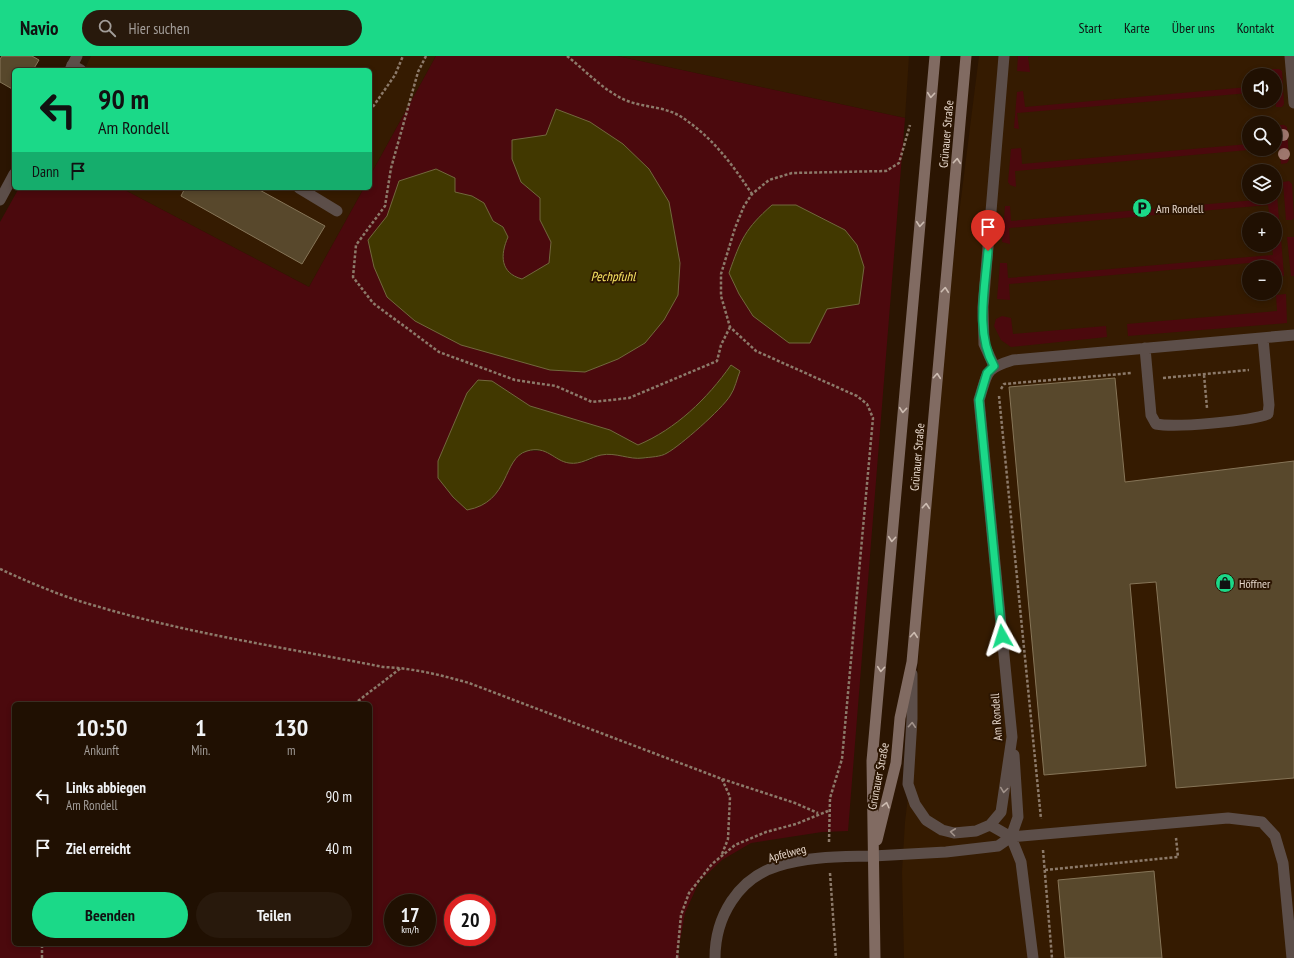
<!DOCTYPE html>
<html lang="de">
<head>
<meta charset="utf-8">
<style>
  body { margin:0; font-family:"PT Sans Narrow",sans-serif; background:#28190c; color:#f1f3f6; height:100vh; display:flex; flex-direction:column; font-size:15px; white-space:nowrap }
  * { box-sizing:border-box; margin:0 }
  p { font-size:13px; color:#a29d99 }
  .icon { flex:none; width:22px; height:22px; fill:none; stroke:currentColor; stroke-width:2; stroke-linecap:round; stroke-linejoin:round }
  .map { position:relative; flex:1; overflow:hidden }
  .side { position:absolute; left:12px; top:646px; width:360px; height:244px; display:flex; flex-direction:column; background:#201002; border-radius:6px; box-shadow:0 2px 6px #0003,0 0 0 1px #3d3024 }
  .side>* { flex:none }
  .guide { position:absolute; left:12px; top:12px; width:360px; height:122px; border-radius:6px; box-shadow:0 2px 6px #0003,0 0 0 1px #3d3024; background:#1bd988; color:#111; overflow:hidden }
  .fabs { position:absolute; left:1242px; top:12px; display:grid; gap:8px }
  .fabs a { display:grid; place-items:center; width:40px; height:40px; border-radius:50%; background:#201002; box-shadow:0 2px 6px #0003,0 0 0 1px #3d3024; font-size:20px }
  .speed { position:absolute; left:384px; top:838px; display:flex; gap:8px; font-size:20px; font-weight:700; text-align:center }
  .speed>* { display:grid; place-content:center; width:52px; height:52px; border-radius:50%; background:#201002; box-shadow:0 2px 6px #0003,0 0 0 1px #3d3024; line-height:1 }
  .speed small { font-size:10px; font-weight:400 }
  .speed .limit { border:6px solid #d22; background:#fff; color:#111 }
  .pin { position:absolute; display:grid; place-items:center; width:34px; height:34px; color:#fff; margin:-41px -17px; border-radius:50% 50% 50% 0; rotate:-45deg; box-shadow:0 0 4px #0007 }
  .pin .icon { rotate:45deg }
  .me { position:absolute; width:44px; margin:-22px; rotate:354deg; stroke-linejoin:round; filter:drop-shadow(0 0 3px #0008) }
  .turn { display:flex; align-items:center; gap:14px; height:84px; padding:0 20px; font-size:18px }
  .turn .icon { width:52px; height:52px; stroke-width:2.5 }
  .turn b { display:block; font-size:28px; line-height:34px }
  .then { display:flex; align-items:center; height:38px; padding:0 20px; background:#0003; gap:8px; font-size:15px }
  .eta { display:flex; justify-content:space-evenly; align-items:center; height:68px; text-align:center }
  .eta b { font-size:24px; font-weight:600; line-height:28px }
  .action { display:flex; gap:8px; margin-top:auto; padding:8px 20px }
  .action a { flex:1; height:46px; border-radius:24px; background:#1bd988; color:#111; font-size:16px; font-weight:600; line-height:46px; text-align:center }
  .action a+a { background:#28190c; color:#f1f3f6 }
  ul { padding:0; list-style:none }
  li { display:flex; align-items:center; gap:12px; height:52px; padding:0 20px }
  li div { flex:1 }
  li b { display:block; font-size:15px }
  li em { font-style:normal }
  header { display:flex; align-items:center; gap:24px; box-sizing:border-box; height:56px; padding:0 20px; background:#1bd988; color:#111 }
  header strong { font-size:19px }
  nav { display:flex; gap:22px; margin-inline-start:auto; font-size:14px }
  .search { width:280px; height:36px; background:#28190c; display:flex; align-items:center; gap:10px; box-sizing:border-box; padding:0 14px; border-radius:22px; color:#a29d99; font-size:15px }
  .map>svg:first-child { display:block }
  .built { fill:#351b01; fill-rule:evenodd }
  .green { fill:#4b090d; fill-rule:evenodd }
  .water { fill:#413800; stroke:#72683d }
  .building { fill:#58482c; stroke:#867558 }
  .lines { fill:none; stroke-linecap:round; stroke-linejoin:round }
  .path { stroke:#8c7a6a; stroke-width:2.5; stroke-dasharray:3 2; stroke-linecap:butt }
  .service { stroke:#5c4e49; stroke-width:11 }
  .minor { stroke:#5c4e49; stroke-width:11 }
  .tertiary { stroke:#5c4e49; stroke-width:11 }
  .secondary { stroke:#816b62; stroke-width:11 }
  .tree { fill:#9e776d }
  .oneway { stroke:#cdbcb1 }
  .oneway2 { stroke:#a1928a }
  .route-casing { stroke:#128d58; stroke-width:10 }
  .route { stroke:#1bd988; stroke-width:7 }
  .labels { text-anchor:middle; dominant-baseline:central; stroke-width:4; stroke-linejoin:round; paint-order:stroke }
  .street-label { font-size:12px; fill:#e6d7cb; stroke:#2b1502 }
  .poi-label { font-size:12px; fill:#e6d7cb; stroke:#2b1502; text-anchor:start }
  .water-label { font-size:13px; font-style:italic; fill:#fbe663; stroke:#2b1502 }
</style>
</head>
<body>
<header>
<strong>Navio</strong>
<div class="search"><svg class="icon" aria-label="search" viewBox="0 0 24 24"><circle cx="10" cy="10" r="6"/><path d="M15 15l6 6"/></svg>Hier suchen</div>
<nav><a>Start</a><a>Karte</a><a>Über uns</a><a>Kontakt</a></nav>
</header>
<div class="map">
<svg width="1294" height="902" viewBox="0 0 1294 902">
  <rect width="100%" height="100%" fill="#2b1502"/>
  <path class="built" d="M91,0H436L370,120V14H84Z
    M617,0H909L905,62Z
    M979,0H1294V902H904L902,816L905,766L913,698L931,380ZM1249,19H1275V45H1249ZM1249,67H1275V93H1249ZM1249,115H1275V141H1249ZM1249,163H1275V189H1249ZM1249,211H1275V237H1249Z
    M121,132H364L309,231Z"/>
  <path class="green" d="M436,0H617L905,62L848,775L822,776L751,787L722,804L699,826L685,857L678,896L680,902H0V166L19,132H121L309,231L364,132H370V120ZM557,53L669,146L680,207L678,239L645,287L618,303L585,316L550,314L368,184L387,160L455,136L472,140L483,147L493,165L503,171L508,181C500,200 500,216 522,223L550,207L551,185L540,164V141L521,126L512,85L546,79ZM772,149H796L845,174L859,248L827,253L789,287L753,260L729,217C741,183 745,173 772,149ZM731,310L704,367L666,398L641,403L614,398L600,399L588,405L569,407L545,395H527L515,401L460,356L467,337L492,325L530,350L610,374L638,389C676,373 707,343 731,310ZM14,648H370V888H14ZM393,847H427V881H393ZM453,847H487V881H453Z
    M1018,0H1033L1028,1L1030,16L1017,15Z
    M1272,13H1279L1282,15L1284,48L1282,51H1276L1275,19H1273Z
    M1249,31V37L1017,57L1019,73L1014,72L1017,36L1023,35L1025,51Z
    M1277,69H1284L1287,71L1289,104L1287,107L1281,108Z
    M1249,88V93H1259L1015,115L1016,131L1010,129L1008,126L1011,93L1021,92L1022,108Z
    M1289,125L1292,128L1294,162L1292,164H1286L1283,126Z
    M1276,126L1279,164L1270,163L1268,149L1009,172L1010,188L1002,186L1005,150H1010L1011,165L1268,143V141H1275Z
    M1287,181H1294V220H1291Z
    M1281,182L1284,220L1275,221L1273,205L1009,228L1010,244L997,243L1000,207H1007L1008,222L1273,199L1272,189H1275V183Z
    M1286,238L1287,267L1128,280L1127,268L1277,255L1276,239Z
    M1002,260L1011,262L1013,278L1106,270L1107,281L1011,291L1001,284L994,270L996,263Z"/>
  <path class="water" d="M556,53L590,66L623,88L649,113L669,146L680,207L678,239L664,264L645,287L618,303L585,316L550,314L461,289L415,265L387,241L374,211L368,184L387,160L399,125L436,113L455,122V136L472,140L484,147L493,165L503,171L508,181C500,199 500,217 522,223L549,207L551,186L540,164V142L521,126L512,103V84L546,79Z
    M772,149H796L845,174L857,189L864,211L859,248L827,253L810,287H789L753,260L739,238L729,217C741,183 745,173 772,149Z
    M731,309L740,315C737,322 735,333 730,340C722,353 680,390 667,397C661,401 650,401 643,402C629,404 616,396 601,399C591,401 581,409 569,407C554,405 547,389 527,395C502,402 511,446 467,454L453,441L438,422V405L467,337L478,324L492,325L530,350L610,374L638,389C676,373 707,343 731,309Z"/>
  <path class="building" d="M2,0H32L39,4L33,14H14V34L0,26V3Z
    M185,132H256L325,170L302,208L181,140Z
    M1115,322L1125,426L1294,405V722L1176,732L1156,526L1130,528L1146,710L1044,719L1009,331Z
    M1154,815L1162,902H1065L1058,824Z"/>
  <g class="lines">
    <path class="path" d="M426,0L418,16L391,112L385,150L356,189L353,221L373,247L439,296L515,324L556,330L592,346L629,342L717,305L721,289L730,271
      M567,0C586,15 603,34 625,44C644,52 666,50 683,62C713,82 732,108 752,138
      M370,55L395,19L403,0
      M1204,319L1207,352
      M1163,322L1249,314
      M1001,333L1004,328L1132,317
      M999,340L1041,763
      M0,513C31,527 63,541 96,550C190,578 288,592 383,611C413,612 441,619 469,627L722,723L795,747L818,757
      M354,648L401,612
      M829,786L830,742L842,703L873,362L867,348L857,340L756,295L730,271L721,240V218L735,172L744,150L752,138L769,124L792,117L886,115L899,107L910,69
      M1043,794L1052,902
      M722,798L728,783L730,741L722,723
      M1045,814L1178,801L1176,782
      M830,817L836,902
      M42,902V888
      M677,902L681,859L689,837L712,808L735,789L766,776L796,768L828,755"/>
    <path class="service" d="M1290,0L1294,47
      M72,9L81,14
      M299,132L337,155
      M1145,292L1151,359L1156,368C1175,372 1251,365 1268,358L1269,349L1263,282
      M994,310L984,288L983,251L1004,0
      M912,618V663L908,728L915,748L926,764L942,774L954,777L976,775L990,769L1001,756L1012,681L979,344C988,316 984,313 1013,304L1294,279
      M990,769L1011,781L1021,806L1033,902
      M1011,781L1018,761L1014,699
      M873,800L946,796L998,790L1011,781L1228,762L1262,766L1275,780L1283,807L1292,902"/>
    <path class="minor" d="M70,14L77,0
      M0,144L14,118"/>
    <path class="tertiary" d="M715,902C715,861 738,822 778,810C809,800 842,801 873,800"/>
    <path class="secondary" d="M877,784L896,707L900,662L912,606L966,0
      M875,902L872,705L935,0"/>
  </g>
  <g class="tree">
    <circle cx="1283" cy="79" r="6"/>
    <circle cx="1284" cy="98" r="6"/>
  </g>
  <defs><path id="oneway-chevron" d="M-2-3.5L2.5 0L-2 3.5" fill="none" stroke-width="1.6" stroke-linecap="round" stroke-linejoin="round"/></defs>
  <g class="oneway">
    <use href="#oneway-chevron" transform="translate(931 39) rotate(95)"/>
    <use href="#oneway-chevron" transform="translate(957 105) rotate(-85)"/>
    <use href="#oneway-chevron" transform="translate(920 168) rotate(95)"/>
    <use href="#oneway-chevron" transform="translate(945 234) rotate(-85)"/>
    <use href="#oneway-chevron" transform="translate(937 320) rotate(-85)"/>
    <use href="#oneway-chevron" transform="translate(903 354) rotate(95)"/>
    <use href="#oneway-chevron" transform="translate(926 450) rotate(-85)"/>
    <use href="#oneway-chevron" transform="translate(892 483) rotate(95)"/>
    <use href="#oneway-chevron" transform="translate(914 579) rotate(-85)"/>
    <use href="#oneway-chevron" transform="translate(881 613) rotate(95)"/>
    <use href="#oneway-chevron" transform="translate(886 749) rotate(-76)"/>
  </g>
  <g class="oneway2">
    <use href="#oneway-chevron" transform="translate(912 669) rotate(-86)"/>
    <use href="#oneway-chevron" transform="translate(1004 734) rotate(98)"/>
    <use href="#oneway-chevron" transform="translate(953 776) rotate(-173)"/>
  </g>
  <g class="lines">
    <defs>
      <path id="route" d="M988,195C985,232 975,277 994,310L987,317L979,344L1002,580"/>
    </defs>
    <use href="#route" class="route-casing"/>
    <use href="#route" class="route"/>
  </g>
  <defs>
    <symbol id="parking-disc" viewBox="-11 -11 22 22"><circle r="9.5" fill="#1bd988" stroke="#2b1502"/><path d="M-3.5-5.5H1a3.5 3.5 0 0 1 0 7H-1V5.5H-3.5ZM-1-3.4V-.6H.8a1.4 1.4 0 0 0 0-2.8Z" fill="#111"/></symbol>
    <symbol id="shop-disc" viewBox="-11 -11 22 22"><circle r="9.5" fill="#1bd988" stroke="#2b1502"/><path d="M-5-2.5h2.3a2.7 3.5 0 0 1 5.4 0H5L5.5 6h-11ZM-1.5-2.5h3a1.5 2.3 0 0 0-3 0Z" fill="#111"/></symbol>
  </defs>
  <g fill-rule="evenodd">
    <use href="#parking-disc" x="1131" y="141" width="22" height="22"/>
    <use href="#shop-disc" x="1214" y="516" width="22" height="22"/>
  </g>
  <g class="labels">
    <g class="street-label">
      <text transform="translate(946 78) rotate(-85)">Grünauer Straße</text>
      <text transform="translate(917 401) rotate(-85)">Grünauer Straße</text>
      <text transform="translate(996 661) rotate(-94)">Am Rondell</text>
      <text transform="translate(878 720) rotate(-79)">Grünauer Straße</text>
      <text transform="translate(787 797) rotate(-15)">Apfelweg</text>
    </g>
    <g class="poi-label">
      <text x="1156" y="152">Am Rondell</text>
      <text x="1239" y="527">Höffner</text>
    </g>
    <g class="water-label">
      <text x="613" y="220">Pechpfuhl</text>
    </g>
  </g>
</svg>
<div class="fabs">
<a><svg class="icon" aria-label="sound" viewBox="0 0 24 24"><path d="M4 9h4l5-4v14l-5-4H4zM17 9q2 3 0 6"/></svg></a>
<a><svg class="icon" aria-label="search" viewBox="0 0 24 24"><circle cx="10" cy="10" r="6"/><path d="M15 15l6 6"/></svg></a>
<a><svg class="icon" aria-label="layers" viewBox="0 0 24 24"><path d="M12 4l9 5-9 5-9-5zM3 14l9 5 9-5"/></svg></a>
<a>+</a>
<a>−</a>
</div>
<div class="speed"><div>17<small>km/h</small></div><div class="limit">20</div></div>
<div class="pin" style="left:988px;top:195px;background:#d93025"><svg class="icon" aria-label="arrive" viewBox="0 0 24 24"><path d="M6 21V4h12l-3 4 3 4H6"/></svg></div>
<svg class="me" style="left:1002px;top:580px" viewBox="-20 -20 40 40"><path d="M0-17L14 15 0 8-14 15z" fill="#1bd988" stroke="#fff" stroke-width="4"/></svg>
<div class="guide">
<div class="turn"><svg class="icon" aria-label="left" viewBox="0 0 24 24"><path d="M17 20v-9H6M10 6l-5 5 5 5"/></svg><div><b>90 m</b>Am Rondell</div></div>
<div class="then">Dann<svg class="icon" aria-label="arrive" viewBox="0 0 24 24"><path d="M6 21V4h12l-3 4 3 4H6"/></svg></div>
</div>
<section class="side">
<div class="eta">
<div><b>10:50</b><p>Ankunft</p></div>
<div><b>1</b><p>Min.</p></div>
<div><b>130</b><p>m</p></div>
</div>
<ul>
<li><svg class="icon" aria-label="left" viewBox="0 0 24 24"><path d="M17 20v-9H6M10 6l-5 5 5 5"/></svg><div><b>Links abbiegen</b><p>Am Rondell</p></div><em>90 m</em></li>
<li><svg class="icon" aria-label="arrive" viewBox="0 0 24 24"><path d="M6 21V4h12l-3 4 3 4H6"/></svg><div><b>Ziel erreicht</b></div><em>40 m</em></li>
</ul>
<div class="action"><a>Beenden</a><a>Teilen</a></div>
</section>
</div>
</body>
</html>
